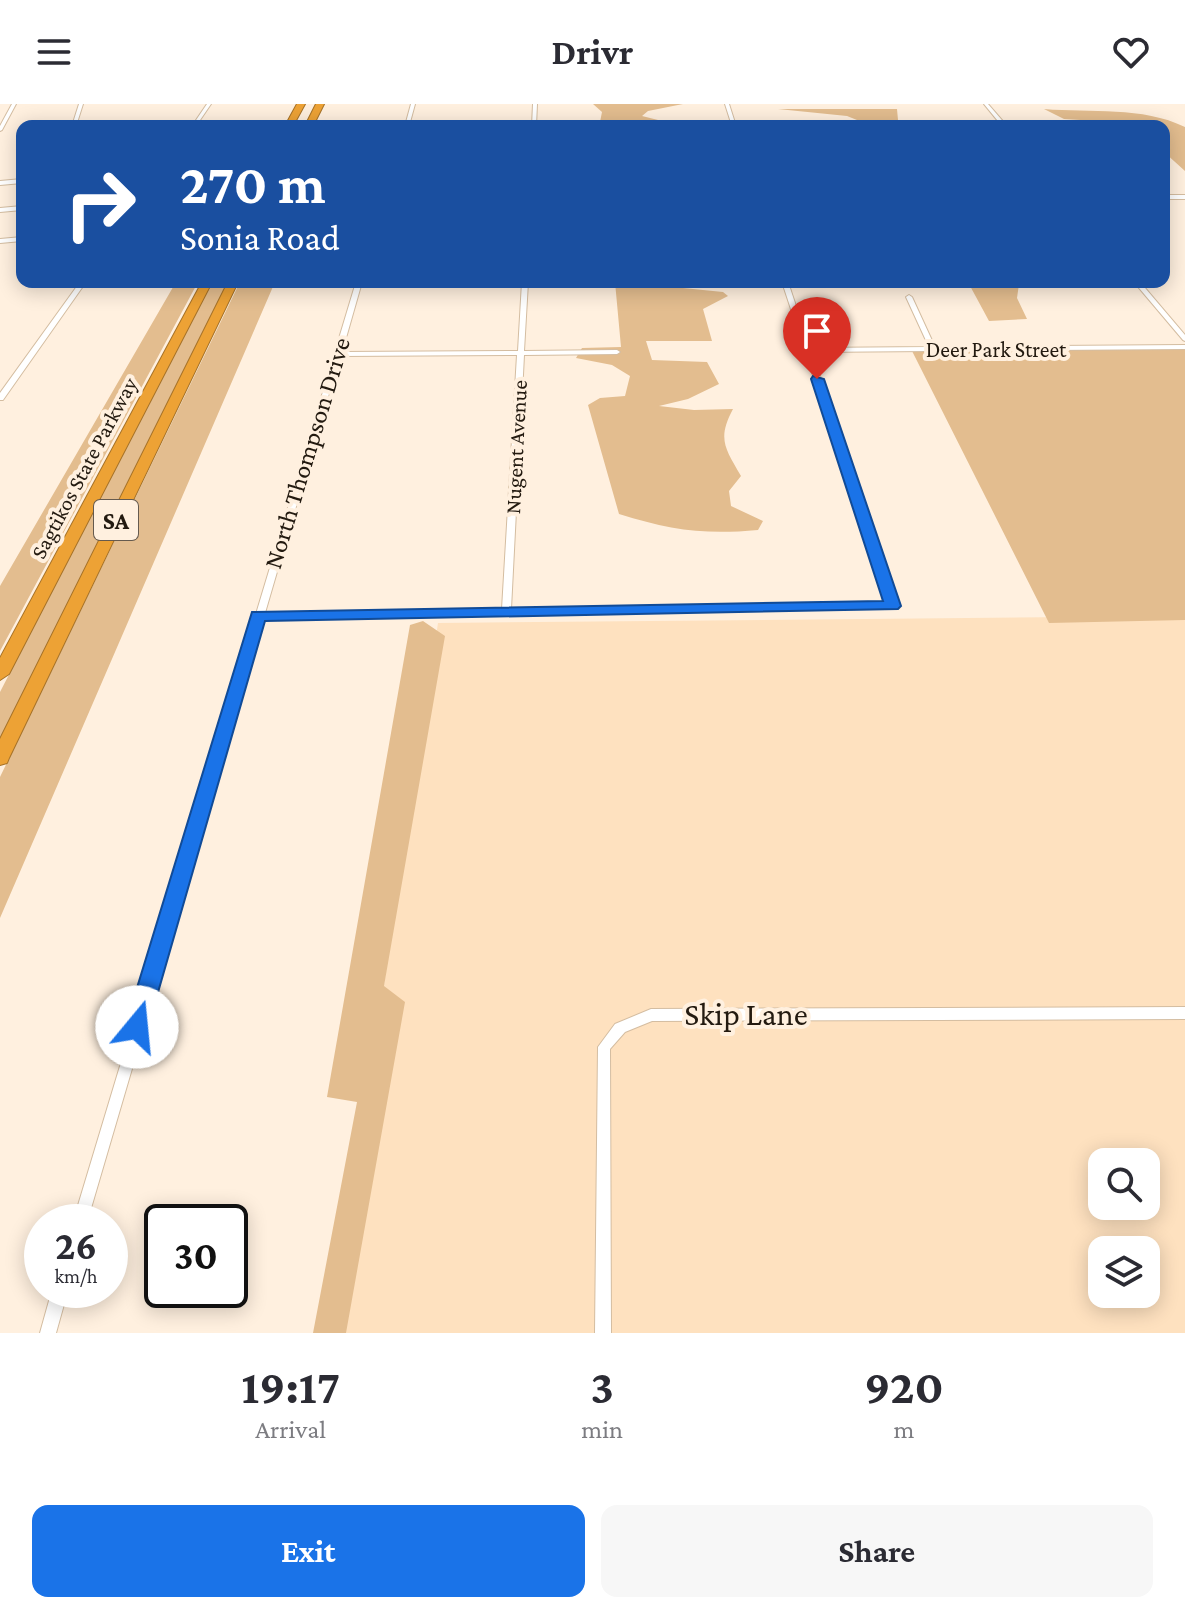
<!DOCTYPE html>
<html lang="en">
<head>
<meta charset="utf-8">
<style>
  body { margin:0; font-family:"Crimson Pro",serif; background:#f7f7f7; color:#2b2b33; height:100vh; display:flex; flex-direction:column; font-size:30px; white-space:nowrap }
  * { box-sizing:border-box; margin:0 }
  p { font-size:26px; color:#7c7c81 }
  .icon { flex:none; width:44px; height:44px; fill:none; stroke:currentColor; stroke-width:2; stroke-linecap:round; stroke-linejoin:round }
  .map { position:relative; height:1229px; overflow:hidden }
  .panel { display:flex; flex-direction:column; background:#fff; flex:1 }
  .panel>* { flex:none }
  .banner { position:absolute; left:16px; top:16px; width:1154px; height:168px; border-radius:16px; box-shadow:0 4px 20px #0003; background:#1a4fa0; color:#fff; overflow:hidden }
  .controls { position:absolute; left:1088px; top:1044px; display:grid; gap:16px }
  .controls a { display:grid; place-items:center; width:72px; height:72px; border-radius:16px; background:#fff; box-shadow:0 4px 20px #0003; font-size:40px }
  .speed { position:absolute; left:24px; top:1100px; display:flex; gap:16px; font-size:40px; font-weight:700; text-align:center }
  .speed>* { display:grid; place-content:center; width:104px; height:104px; border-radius:50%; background:#fff; box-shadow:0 4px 20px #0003; line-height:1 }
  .speed small { font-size:20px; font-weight:400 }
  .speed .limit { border:4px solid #111; border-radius:12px; background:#fff; color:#111 }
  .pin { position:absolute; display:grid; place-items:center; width:68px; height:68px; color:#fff; margin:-82px -34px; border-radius:50% 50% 50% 0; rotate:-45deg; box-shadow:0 0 8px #0007 }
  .pin .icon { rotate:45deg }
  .me { position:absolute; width:88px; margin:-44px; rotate:17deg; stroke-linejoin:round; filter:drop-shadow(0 0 6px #0008) }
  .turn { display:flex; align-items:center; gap:28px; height:168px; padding:0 32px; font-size:36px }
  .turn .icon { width:104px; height:104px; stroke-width:2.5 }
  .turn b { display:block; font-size:56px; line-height:68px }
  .eta { display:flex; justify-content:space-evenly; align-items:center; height:136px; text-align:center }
  .eta b { font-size:48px; font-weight:700; line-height:56px }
  .action { display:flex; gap:16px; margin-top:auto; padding:16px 32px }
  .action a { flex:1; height:92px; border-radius:16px; background:#1a73e8; color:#fff; font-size:32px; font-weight:700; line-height:92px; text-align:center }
  .action a+a { background:#f7f7f7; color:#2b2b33 }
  header { display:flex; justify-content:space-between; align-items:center; height:104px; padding:0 32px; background:#fff; font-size:36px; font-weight:700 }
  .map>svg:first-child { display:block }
  .built { fill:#fee1bf; fill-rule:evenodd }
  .green { fill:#e3bd8f }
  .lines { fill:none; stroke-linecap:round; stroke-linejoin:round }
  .minor-casing { stroke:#d4bda1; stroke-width:2 }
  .motorway-casing { stroke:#a67228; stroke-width:2 }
  .minor { fill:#fff; fill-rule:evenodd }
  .motorway { fill:#eda235; fill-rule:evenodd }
  .route { fill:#1a73e8; stroke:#114b97; stroke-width:2 }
  .labels { text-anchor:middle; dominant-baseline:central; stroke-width:8; stroke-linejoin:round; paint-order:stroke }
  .far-street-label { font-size:22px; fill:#231a10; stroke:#fff0df }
  .shield { fill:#fff0df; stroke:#655a4e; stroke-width:2 }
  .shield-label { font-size:24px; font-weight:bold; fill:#231a10 }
  .street-label { font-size:26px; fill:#231a10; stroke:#fff0df }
  .near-street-label { font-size:32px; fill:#231a10; stroke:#fff0df }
</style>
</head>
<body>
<header><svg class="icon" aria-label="menu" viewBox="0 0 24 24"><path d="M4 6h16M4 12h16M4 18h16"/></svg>Drivr<svg class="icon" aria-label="heart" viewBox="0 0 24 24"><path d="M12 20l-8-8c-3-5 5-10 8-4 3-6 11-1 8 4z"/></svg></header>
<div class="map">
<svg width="1185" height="1229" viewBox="0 0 1185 1229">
  <rect width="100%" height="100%" fill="#fff0df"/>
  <path class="built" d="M1185,512V1229H332L438,519ZM1102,1058H1146V1102H1102ZM1102,1146H1146V1190H1102Z"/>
  <path class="green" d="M593,0H683L648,7L642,12L682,22H593L600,18L602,8Z
    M778,5H897L898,16L907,22H832H845L857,16L847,12Z
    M1044,5C1091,9 1142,2 1185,23V67L1164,48V22H1112L1113,18L1064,15Z
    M176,178H198L0,547V482Z
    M212,178H228L0,636V588Z
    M240,178H275L0,814V673Z
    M615,178H672L673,183L723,188L728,192L703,205L712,237H646L652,256L707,258L719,280L688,295L659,302L694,306L733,305C717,335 725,344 741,372L729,387L731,402L763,417L758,426C704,431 670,426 619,410L588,301L600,294L625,292L630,272L612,261L576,254L582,244L621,243Z
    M964,178H1024L1019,180L1017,194L1027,215L989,217L969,180Z
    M1185,241V516L1049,519L911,245Z
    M423,517L445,532L384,882L405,898L346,1229H313L357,998L327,993L410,521Z"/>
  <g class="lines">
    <defs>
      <path id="minor" d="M12,0H16L2,26L0,27V22Z
        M79,0H83L76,22H72Z
        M207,0H211L196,22H192Z
        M411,0H415L409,22H405Z
        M533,0H537L536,22H532Z
        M725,0H729L736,22H732Z
        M984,0H988L1007,22H1002Z
        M22,75V79L0,81V77Z
        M1164,91H1185V95H1164Z
        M22,102V106L0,108V104Z
        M22,133V137L0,139V135Z
        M80,178H86L3,296H0V289Z
        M356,178H362L342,248L518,247L522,178H528L524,247L617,246L620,248L617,250L524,251L511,505L888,499L782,178H788L810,244L929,243L906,193L909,191L912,193L935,243L1185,241V245L812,248L897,502L896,504L264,515L87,1118H73L255,514L253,512L256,510ZM517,251L502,505L265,509L340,252Z
        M1134,178H1140L1185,231V237L1183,236Z
        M1185,903V915L652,917L625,928L610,945L611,1229H595L598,943L615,920L651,905Z
        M52,1186H68L56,1229H40Z"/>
      <path id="motorway" d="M297,0H305L293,22H285Z
        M316,0H324L313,22H305Z
        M202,178H212L9,570L0,576V554Z
        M228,178H238L9,654L7,659L0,661V635Z"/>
    </defs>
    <use href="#minor" class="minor-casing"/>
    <use href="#motorway" class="motorway-casing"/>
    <use href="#minor" class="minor"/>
    <use href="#motorway" class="motorway"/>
  </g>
  <path class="route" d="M813,272L824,275L901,502L898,505L265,517L148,923L145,930L137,934L128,930L125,923L252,508L883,497L811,275Z"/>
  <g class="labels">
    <g class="far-street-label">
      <text x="996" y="245">Deer Park Street</text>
      <text transform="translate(516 343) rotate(-87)">Nugent Avenue</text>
      <text transform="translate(84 364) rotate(-62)">Sagtikos State Parkway</text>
    </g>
    <rect class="shield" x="94" y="396" width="44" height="40" rx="6"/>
    <g class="shield-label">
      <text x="116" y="416">SA</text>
    </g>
    <g class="street-label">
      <text transform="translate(307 349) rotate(-73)">North Thompson Drive</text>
    </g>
    <g class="near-street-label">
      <text x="746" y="910">Skip Lane</text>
    </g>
  </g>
</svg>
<div class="controls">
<a><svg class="icon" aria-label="search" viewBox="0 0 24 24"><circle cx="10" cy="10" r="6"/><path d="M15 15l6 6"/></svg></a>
<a><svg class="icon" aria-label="layers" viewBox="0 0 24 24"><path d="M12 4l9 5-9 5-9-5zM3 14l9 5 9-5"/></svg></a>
</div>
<div class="speed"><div>26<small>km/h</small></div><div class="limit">30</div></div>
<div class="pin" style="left:817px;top:275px;background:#d93025"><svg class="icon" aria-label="arrive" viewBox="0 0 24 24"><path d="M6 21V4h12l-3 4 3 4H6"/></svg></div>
<svg class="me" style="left:137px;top:923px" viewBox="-20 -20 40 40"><circle r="19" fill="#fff"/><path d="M0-13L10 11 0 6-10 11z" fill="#1a73e8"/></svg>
<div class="banner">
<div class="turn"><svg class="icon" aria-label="right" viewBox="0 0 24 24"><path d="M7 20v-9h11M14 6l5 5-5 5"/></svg><div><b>270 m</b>Sonia Road</div></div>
</div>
</div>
<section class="panel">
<div class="eta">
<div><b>19:17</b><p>Arrival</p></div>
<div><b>3</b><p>min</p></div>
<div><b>920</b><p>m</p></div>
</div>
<div class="action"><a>Exit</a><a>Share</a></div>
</section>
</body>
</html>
